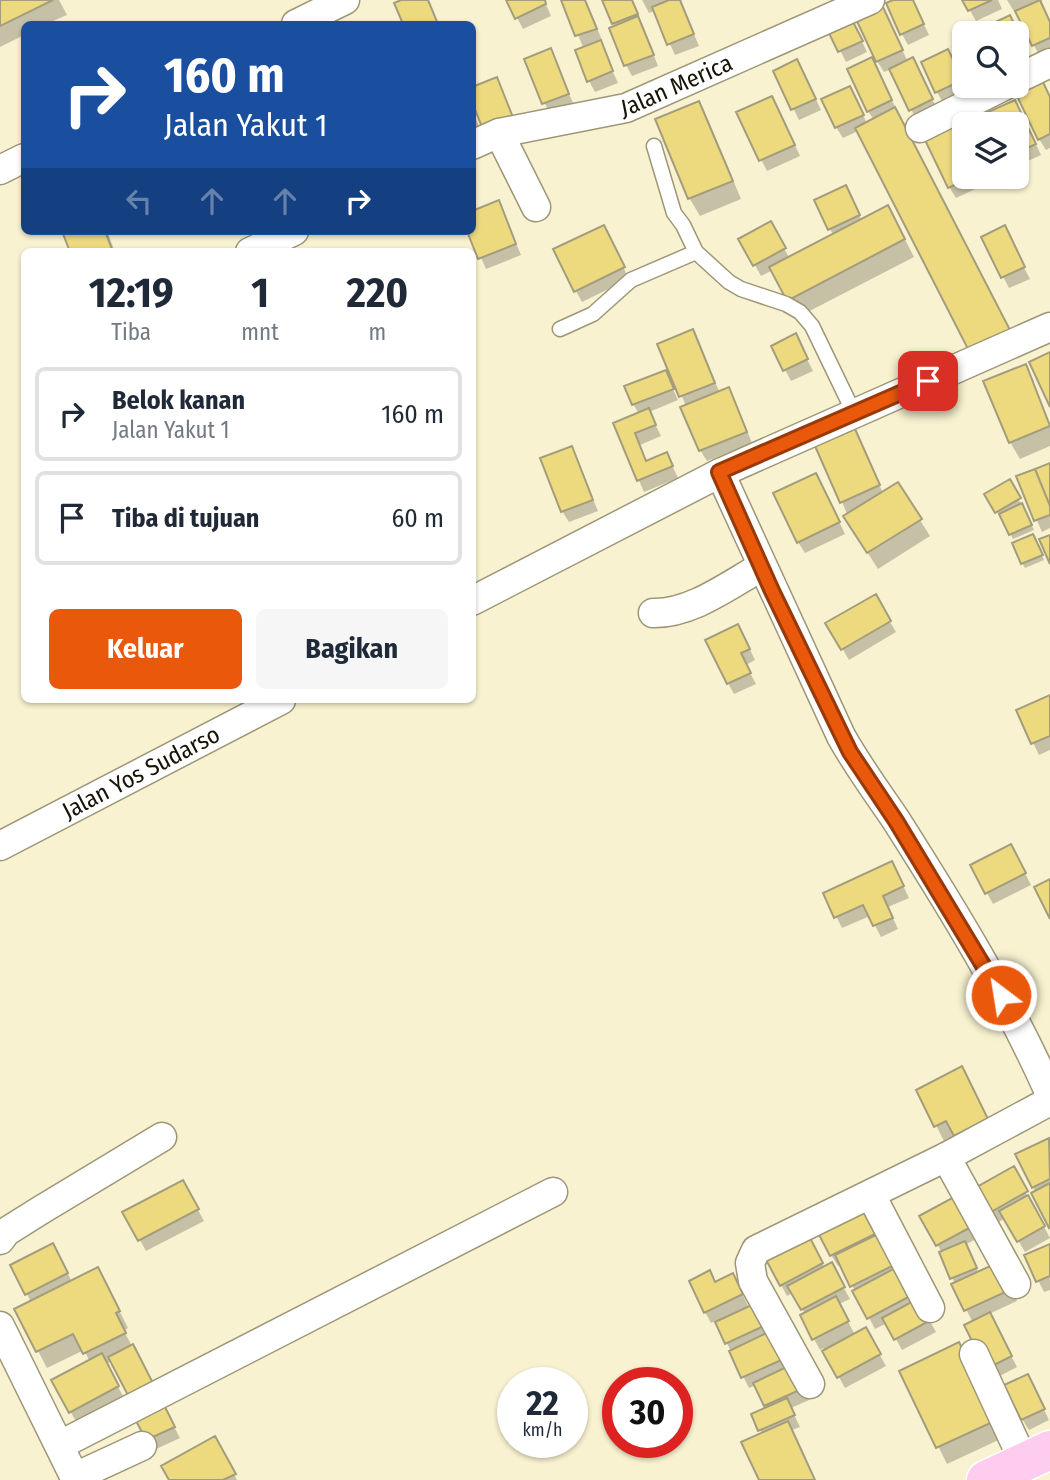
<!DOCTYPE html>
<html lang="id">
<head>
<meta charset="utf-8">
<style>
  body { margin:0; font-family:"Fira Sans Condensed",sans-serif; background:#f6f6f7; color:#1f2937; height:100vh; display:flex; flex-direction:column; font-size:26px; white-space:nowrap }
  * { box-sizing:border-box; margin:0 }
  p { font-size:23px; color:#747a83 }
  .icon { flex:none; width:38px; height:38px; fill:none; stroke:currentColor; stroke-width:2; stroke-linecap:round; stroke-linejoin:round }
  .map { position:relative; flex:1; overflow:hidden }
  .details { position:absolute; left:21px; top:248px; width:455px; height:455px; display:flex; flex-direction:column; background:#fff; border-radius:10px; box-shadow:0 2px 5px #0004 }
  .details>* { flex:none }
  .top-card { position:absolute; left:21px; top:21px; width:455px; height:214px; border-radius:10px; box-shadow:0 2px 5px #0004; background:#1a4fa0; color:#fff; overflow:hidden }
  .buttons { position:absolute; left:952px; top:21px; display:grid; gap:14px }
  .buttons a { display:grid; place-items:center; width:77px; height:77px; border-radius:10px; background:#fff; box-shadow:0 2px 5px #0004; font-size:35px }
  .speed { position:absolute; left:497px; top:1367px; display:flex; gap:14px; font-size:35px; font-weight:700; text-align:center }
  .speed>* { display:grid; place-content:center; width:91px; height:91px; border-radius:50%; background:#fff; box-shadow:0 2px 5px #0004; line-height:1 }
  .speed small { font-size:18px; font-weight:400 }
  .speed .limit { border:10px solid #d22; background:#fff; color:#111 }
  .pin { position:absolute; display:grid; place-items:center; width:60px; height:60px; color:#fff; margin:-30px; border-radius:14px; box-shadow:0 4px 10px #0006 }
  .me { position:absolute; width:77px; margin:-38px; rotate:329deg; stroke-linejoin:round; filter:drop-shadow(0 0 5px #0008) }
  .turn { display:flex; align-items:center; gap:24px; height:147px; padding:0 28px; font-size:32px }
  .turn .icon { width:91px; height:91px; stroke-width:2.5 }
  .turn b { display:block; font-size:49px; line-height:60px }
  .lanes { display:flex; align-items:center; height:66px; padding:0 28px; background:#0003; justify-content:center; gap:35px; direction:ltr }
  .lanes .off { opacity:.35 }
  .eta { display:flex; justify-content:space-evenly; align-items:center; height:119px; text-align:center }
  .eta b { font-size:42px; font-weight:700; line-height:49px }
  .cta { display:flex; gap:14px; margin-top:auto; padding:14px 28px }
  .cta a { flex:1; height:80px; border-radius:10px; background:#ea580c; color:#fff; font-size:28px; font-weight:700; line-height:80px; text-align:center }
  .cta a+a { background:#f6f6f7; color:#1f2937 }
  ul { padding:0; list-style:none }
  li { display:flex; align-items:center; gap:21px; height:94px; margin:0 14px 10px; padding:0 14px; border:4px solid #e0e1e3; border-radius:10px }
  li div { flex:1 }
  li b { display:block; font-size:26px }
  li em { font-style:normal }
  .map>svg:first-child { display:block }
  .shadow { fill:#0003 }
  .building { fill:#edda7e; stroke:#a39d7d; stroke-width:2 }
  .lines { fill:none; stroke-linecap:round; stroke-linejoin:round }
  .lane-casing { stroke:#9d9778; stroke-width:17 }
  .street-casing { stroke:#9d9778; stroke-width:31 }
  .primary-casing { stroke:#fff; stroke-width:41 }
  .lane { stroke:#fff; stroke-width:14 }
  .street { stroke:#fff; stroke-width:28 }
  .primary { stroke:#feccee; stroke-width:38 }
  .route-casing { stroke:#983908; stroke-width:18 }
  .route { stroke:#ea580c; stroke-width:12 }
  .labels { text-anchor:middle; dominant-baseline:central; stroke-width:5; stroke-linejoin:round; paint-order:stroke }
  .street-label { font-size:24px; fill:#161408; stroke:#fff }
</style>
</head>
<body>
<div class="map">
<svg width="1050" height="1480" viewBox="0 0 1050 1480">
  <rect width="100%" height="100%" fill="#f8f2d0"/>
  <path class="shadow" d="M0,0H59L67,15L46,24H24V35L0,47Z
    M508,0H544L551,16L523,29Z
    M563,0H585L602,40L599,41L618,83L595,92L589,81L584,49Z
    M604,0H632L658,66L632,76L626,65L615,27Z
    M642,0H683L680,1L699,46L675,55L655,11L649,13Z
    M897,0H912L929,35L908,45L902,34Z
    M964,0H998L1002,9L976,21Z
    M1007,0H1043L1039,2L1050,23V52L1040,57L1017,12L1015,13Z
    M887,18L908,62L919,71L938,111L917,121L891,69L884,72L877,61Z
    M830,30L857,31L867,52L846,62Z
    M1017,33L1029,60L1017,70Z
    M550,51L574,105L550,115L526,60Z
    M954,63L968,91L943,103L937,92Z
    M775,71L803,72L821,110L799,120Z
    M877,71L1021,353L983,372L858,131L843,138L836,127L856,99L867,124L874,120L868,111Z
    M1050,99V148L1046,150L1039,139Z
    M699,103L708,120L741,199L700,216L690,199L657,120Z
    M778,109L800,156L767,171L738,113Z
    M472,110L482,133L472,137Z
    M991,113H1021L1041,155L1017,166V124H996Z
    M960,140L964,149V177H977L982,186L956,198L949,187Z
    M851,198L862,221L897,224L914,257L798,317L773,270L761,276L741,240L770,224L790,259L834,236L830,229Z
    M498,202L521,255L486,269L469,231H472Z
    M64,231H107L115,252H72Z
    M983,237H1008L1030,279L1009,288Z
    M609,238L629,279L582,302L576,291Z
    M692,331L720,393L728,390L735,401L752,443L707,461L700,450L686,406L660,345Z
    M773,347H801L813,371L791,381Z
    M1025,366L1034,381H1031L1050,427V446L1020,459L1010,442Z
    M665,372L678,400L649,412L661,436L640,445L647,462L667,454L678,478L644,492L615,424L639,414L633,404Z
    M855,431L883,493L920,520L930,536L878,569L855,533L842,502Z
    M571,448L598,511L569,522L562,511Z
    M1050,464V528L1042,532L1018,477Z
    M1010,482L1034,530L1013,539L1002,516L1000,517L987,494Z
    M822,486L845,534L805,553L798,542Z
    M1035,541L1044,560L1025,568L1022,563Z
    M875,596L896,632L849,660L828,624Z
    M744,637L755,660L746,665L756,684L734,694L728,683Z
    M1050,697V750L1039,755L1018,711Z
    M1017,857L1031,885L993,904L987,893Z
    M898,875L909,898L888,907L898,929L881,937L870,916L842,928L825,894Z
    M918,1090L997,1136L945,1143Z
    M1048,1140L1050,1144V1226L1033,1187Z
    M1013,1169L1050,1238L1025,1252L1005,1218L999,1222L979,1187Z
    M183,1182L204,1221L146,1251L125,1213Z
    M953,1199L976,1239L965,1245L979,1273L1005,1275L1017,1301L989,1314L1017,1367L994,1379L973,1323L954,1285L955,1284L942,1253L922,1216Z
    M866,1218L876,1237L918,1300L936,1332L902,1350L887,1323L875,1329L841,1264L838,1266L831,1255Z
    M806,1234L825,1268L831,1265L850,1299L839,1304L855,1335L865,1329L886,1366L845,1388L823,1348L820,1350L814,1339L805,1314L793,1293L787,1296L765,1255Z
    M1050,1246V1290L1044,1292L1026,1256Z
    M59,1256L72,1282L107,1286L128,1328L124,1331L180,1438L154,1450L140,1415L112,1361L106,1364L124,1398L77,1423L53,1381L90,1362L84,1350L47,1368L16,1309L31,1302L12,1266Z
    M716,1284L739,1287L749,1308L799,1377L809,1400L791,1408L800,1427L792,1430L815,1480H761L762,1434L753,1415L767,1409L756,1385L749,1388L716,1321L711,1323L705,1312Z
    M958,1344L1005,1437L947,1464L901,1371Z
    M1033,1387L1049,1420L1029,1430L1022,1419Z
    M215,1439L237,1480H171Z"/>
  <path class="building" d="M0,0H53L0,26Z
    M401,0H428L438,24H403L394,3Z
    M506,0H545L546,4L515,19Z
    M561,0H585L597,29L575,36Z
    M602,0H632L638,14L612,24Z
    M669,0H680L694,34L667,45L652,7Z
    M893,0H913L924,24L900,35L886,3Z
    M962,0H992L968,11Z
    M1040,0L1050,22V38L1032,46L1015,11Z
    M882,5L903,50L876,62L855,17Z
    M1010,15L1027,51L1017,56V33H983L981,29Z
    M638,16L654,55L624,66L609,28Z
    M851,18L863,41L838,52L827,29Z
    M601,40L613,71L587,82L575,50Z
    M964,43V72L953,48Z
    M551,48L569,94L542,104L524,59Z
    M948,49L963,80L935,93L921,62Z
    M872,57L892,100L867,112L847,69Z
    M913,57L933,99L909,111L889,69Z
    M797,59L816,99L791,110L773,71Z
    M497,77L514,120L484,132L472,102V87Z
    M1043,82L1050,97V134L1038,140L1016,94Z
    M850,86L864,115L835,128L821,99Z
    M772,96L795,145L759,161L736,112Z
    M1015,100L1036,144L1017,153V124H994L988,112Z
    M699,101L733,181L688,199L655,119Z
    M895,107L1010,330L969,351L855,128Z
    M984,113L989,124H964V141L957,125Z
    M954,126L964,148V177H973L948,188L925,140Z
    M846,185L860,215L828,230L814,200Z
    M499,200L516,244L478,259L467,231H472V211Z
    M888,205L905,239L787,301L769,267Z
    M771,221L786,248L753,266L738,239Z
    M604,225L625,267L574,292L553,249Z
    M1005,225L1025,267L1001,278L981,237Z
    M62,231H105L113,252H70Z
    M693,329L715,383L679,397L657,344Z
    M796,333L808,359L783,371L771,346Z
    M1050,352V407L1029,362Z
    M1026,364L1050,426L1009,443L983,381Z
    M666,370L674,389L632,405L624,386Z
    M729,387L747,432L699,451L680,407Z
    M649,408L656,425L635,433L646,461L667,452L673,466L637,481L613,423Z
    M855,429L880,485L840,503L815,446Z
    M572,446L593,500L561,512L540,458Z
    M1050,463V506L1035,469Z
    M1035,469L1050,506V515L1034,521L1016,476Z
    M816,473L840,522L797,543L773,493Z
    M1010,479L1021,498L995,513L984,494Z
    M898,482L922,519L867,553L843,516Z
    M1022,503L1032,525L1009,535L999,514Z
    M1033,534L1043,555L1021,564L1012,543Z
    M1050,535V564L1039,539Z
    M876,594L891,621L841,650L825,623Z
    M738,624L750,649L741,653L751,673L727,684L705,640Z
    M1050,695V736L1031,744L1016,710Z
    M1011,844L1026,873L985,894L970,865Z
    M892,861L904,886L883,896L893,918L873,926L863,905L834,918L823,893Z
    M1050,879V919L1034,887Z
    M962,1066L988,1119L954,1136L946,1121L934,1127L916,1090Z
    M1049,1138L1050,1179L1032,1188L1015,1154Z
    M1014,1166L1028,1191L991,1212L977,1187Z
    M183,1180L199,1209L138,1241L122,1212Z
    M1050,1183V1227L1049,1228L1031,1193Z
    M1028,1195L1045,1226L1017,1242L999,1211Z
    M954,1197L971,1227L936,1246L919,1216Z
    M860,1205L875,1234L830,1256L815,1227Z
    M807,1232L823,1263L780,1286L763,1254Z
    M880,1233L896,1264L850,1287L835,1255Z
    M965,1241L977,1268L950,1279L939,1252Z
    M53,1243L68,1273L25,1295L10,1265Z
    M1050,1244V1276L1036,1282L1024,1255Z
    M832,1262L845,1287L801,1310L787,1286Z
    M999,1262L1012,1289L964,1311L951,1284Z
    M899,1266L914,1294L867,1319L852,1291Z
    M98,1267L120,1311L116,1313L126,1333L83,1354L73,1334L36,1352L14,1309Z
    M710,1270L715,1282L733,1273L743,1294L704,1313L689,1281Z
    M836,1296L849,1321L812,1340L800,1315Z
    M919,1298L931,1320L894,1340L882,1318Z
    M756,1303L766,1325L725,1344L715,1322Z
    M990,1312L1012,1356L986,1369L964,1325Z
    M866,1327L881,1354L837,1378L822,1351Z
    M775,1329L788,1357L741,1378L729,1351Z
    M959,1342L997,1420L936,1448L899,1371Z
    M133,1344L158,1393L133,1405L108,1357Z
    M102,1353L119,1386L69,1413L51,1380Z
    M793,1364L804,1388L764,1406L753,1383Z
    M1028,1374L1045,1409L1021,1420L1004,1385Z
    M787,1398L795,1415L758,1431L751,1414Z
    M163,1403L175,1427L146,1440L134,1417Z
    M788,1421L815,1480H759L741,1442Z
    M215,1436L236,1474L223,1480H169L161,1466Z"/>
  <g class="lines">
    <defs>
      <path id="lane" d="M654,146L674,213L683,225L696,252L729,282L741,289L786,304L800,312L812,326L854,413
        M560,329L593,314L631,280L696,252"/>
      <g id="street">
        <path d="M296,24L345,0"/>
        <path d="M1017,79L1050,63"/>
        <path d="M920,128L1004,86"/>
        <path d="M499,133L536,207"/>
        <path id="s1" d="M472,145L499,133L626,108L870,0"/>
        <path d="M0,170L24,158"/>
        <path d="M250,252L294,231"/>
        <path d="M720,473L841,736C857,765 877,792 896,820C952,908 1008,999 1050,1094"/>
        <path d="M472,601L720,473L1050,327"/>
        <path d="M653,613C691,614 729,585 761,567"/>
        <path id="s2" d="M0,846L281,700"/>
        <path d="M946,1157L1016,1284"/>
        <path d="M871,1195L930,1308"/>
        <path d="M0,1240L6,1232L41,1210L162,1137"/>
        <path d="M0,1326L76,1480"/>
        <path d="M974,1354L1024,1462"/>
        <path d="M810,1384L753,1281L750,1263L756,1250L946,1157L1050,1101"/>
        <path d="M60,1445L553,1192"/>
        <path d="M75,1477L142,1446"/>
      </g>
      <path id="primary" d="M986,1480L1050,1450"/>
    </defs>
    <use href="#lane" class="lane-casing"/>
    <use href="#street" class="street-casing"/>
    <use href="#primary" class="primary-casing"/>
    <use href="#lane" class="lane"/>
    <use href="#street" class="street"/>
    <use href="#primary" class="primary"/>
  </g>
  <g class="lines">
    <defs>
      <path id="route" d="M928,381L719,472L772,591L850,752L896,821L1001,995"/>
    </defs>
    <use href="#route" class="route-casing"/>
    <use href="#route" class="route"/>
  </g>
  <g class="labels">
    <g class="street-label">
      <text stroke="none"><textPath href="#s1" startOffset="214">Jalan Merica</textPath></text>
      <text stroke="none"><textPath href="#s2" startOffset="159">Jalan Yos Sudarso</textPath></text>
    </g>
  </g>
</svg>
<div class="buttons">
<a><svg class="icon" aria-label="search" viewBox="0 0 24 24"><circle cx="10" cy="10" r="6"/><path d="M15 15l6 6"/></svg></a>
<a><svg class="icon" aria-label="layers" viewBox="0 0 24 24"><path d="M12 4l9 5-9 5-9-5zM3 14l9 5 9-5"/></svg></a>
</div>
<div class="speed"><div>22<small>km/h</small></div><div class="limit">30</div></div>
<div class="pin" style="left:928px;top:381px;background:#d93025"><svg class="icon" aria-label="arrive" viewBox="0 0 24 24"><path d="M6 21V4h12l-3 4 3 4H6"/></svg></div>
<svg class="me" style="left:1001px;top:995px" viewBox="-20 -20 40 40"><circle r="17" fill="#ea580c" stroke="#fff" stroke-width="3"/><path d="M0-11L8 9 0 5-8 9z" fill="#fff"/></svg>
<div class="top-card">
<div class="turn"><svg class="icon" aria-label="right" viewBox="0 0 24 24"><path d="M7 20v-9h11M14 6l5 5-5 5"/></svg><div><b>160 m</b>Jalan Yakut 1</div></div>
<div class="lanes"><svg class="icon off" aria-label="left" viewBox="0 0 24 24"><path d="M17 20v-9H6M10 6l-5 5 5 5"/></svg><svg class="icon off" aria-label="ahead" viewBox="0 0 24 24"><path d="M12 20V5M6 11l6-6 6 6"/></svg><svg class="icon off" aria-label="ahead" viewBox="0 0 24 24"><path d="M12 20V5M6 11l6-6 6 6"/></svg><svg class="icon" aria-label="right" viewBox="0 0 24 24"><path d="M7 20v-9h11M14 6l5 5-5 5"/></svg></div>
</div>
<section class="details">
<div class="eta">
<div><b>12:19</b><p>Tiba</p></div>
<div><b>1</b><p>mnt</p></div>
<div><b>220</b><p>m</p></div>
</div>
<ul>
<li><svg class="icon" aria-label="right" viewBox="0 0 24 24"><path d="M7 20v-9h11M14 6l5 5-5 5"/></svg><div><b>Belok kanan</b><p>Jalan Yakut 1</p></div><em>160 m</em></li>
<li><svg class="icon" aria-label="arrive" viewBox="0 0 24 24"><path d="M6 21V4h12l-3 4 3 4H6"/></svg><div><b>Tiba di tujuan</b></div><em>60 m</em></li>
</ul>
<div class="cta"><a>Keluar</a><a>Bagikan</a></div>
</section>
</div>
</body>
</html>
